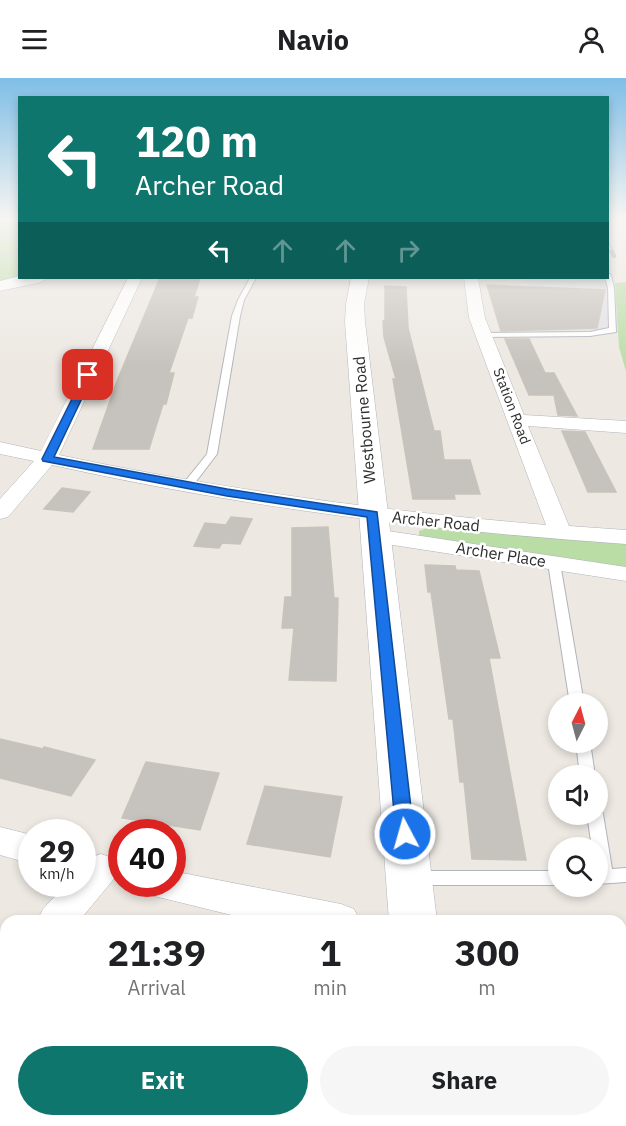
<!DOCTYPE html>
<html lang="en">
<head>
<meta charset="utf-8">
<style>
  body { margin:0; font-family:"IBM Plex Sans",sans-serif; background:#f6f6f6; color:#202124; height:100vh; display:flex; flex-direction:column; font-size:22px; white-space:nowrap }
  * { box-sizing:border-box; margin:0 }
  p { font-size:20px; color:#757577 }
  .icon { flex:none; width:33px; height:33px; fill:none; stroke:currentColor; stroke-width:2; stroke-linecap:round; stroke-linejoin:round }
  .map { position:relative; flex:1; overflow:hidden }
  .drawer { position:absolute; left:0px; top:837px; width:627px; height:212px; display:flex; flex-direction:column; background:#fff; border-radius:18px 18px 0 0; box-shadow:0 3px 9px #0003 }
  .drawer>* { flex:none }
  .guide { position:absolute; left:18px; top:18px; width:591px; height:183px; border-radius:0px; box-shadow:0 3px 9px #0003; background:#0f766e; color:#fff; overflow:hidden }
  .needle { width:39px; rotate:6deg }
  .controls { position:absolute; left:548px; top:615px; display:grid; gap:12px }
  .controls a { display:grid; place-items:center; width:60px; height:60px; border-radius:50%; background:#fff; box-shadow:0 3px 9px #0003; font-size:30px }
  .speed { position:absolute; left:18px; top:741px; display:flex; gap:12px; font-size:30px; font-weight:700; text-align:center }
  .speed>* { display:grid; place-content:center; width:78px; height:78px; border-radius:50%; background:#fff; box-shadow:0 3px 9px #0003; line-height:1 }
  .speed small { font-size:15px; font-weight:400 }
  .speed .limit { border:9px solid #d22; background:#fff; color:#111 }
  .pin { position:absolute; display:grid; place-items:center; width:51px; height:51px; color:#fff; margin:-26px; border-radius:12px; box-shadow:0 3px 9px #0006 }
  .me { position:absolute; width:66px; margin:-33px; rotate:354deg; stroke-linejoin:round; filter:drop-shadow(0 0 4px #0008) }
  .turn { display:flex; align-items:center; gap:21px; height:126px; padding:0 18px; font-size:27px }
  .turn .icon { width:78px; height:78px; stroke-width:2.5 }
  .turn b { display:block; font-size:42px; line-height:51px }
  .lanes { display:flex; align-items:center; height:57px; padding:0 18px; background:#0003; justify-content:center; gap:30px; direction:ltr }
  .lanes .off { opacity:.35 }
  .eta { display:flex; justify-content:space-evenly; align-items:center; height:102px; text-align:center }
  .eta b { font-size:36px; font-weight:700; line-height:42px }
  .primary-button { display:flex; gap:12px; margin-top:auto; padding:12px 18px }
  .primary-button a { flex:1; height:69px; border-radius:36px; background:#0f766e; color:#fff; font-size:24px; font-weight:700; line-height:69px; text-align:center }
  .primary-button a+a { background:#f6f6f6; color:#202124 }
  header { display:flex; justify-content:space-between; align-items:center; height:78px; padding:0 18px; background:#fff; font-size:27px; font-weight:700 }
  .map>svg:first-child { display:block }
  .industrial { fill:#e2e1e7 }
  .green { fill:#badda5 }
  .building { fill:#c6c2bd; stroke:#c8c3bb; stroke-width:1.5 }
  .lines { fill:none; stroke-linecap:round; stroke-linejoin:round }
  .lane-casing { stroke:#b2b4bc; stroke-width:2 }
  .street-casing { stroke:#b2b4bc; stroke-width:1 }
  .secondary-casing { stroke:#b2b4bc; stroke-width:1 }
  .path { stroke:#c8c8c8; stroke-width:2; stroke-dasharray:2 1.5; stroke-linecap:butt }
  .lane { fill:#fff; fill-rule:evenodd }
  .street { fill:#fff; fill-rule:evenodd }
  .secondary { fill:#fff; fill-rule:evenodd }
  .rail-casing { stroke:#a5a8b5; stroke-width:4 }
  .rail { stroke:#fff; stroke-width:2; stroke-dasharray:7; stroke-linecap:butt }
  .route { fill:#1a73e8; stroke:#114b97; stroke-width:1.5 }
  .labels { text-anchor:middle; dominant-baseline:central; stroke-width:5; stroke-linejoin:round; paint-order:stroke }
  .far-street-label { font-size:14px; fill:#2d2d2d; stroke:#fff }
  .street-label { font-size:16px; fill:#2d2d2d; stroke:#fff }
</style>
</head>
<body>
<header><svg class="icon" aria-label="menu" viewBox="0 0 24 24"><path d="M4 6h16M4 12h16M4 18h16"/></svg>Navio<svg class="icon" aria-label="person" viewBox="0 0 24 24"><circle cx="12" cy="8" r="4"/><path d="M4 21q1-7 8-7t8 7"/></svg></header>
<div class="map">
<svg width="626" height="1048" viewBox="0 0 626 1048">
  <rect width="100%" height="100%" fill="#ede8e2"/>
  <path class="industrial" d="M608,183L615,205L621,235L619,255H543L526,200H608Z"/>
  <path class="green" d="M19,142V198L0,202V145Z
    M626,204V293L619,269L615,205Z
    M430,449L487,453L626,455V503L419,463V453Z"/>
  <path class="building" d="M160,200H200L194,219H198L192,240H188L169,295H174L166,326H163L149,371H93L117,303Z
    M487,207L605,212L597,250L501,253Z
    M385,208L406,209L408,250L434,353H440L444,382H470L480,416H454L455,421H413L393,301H396L384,259L383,243H385Z
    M505,261H529L545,295H554L577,338L558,337L554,317H529Z
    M562,353L585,354L616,414H588Z
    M62,410L90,414L73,434L44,431Z
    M231,439L252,441L240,466L222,465L219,470L194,468L205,445L226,447Z
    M328,449L334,520H338L336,603L289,602L294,550H282L285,519H292V450Z
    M425,487L455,488L456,492L479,493L500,580H489L526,782L472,781L464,704H460L453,641H449L431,514H428Z
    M0,661L43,671L44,669L95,682L71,718L0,700Z
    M146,684L219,695L200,752L122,740Z
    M265,708L342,719L330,779L247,766Z"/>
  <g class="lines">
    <defs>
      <path id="lane" d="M608,195L611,197L614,210L616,254L590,258L483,259L479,257L483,255L590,254L609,250L608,210L605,200H608Z
        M250,200H256L244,222L240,238L217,376L191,410H183V406L207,376L232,238L238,222Z
        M554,482L560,485L584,626H570L548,485Z
        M576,664H590L595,698H580Z
        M597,730L601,732L603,736L612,791L626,790V804L597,806V770H592L587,736H597Z
        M417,793H558V807H417L411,805L409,800L411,795Z"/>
      <path id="street" d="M0,141H6L0,145Z
        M128,200H142L59,377C220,411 382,433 546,447L469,240L464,200H478L485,240L524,337L626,343V355L528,348L569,448L626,452V466C433,453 241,429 52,387L8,439L0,441V421L34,383L0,376V364L41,373Z
        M375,451L626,489V503L367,463L363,458L367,453Z
        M0,749L32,757V786L0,777Z
        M101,776L113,780L119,791L113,802L79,843H37L43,831L66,806H82V787L89,780Z
        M172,793L341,826L354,831L360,843H256L150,817L145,806H172Z
        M6,881V923L0,926V884Z"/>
      <path id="secondary" d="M20,198V200H45L42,204L0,213V203Z
        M351,200H369L364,226L365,244L437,843H389L345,244L346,226Z
        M392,1042H450V1048H392Z"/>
    </defs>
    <use href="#lane" class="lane-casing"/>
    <use href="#street" class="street-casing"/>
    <use href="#secondary" class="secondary-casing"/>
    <path class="path" d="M0,159L20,155
      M0,177L20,176"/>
    <use href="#lane" class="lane"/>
    <use href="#street" class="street"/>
    <use href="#secondary" class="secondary"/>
    <defs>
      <path id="rail" d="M608,166L614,178"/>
    </defs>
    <use href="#rail" class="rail-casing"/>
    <use href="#rail" class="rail"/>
  </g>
  <linearGradient id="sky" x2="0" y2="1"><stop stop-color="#7fbee6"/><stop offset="0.49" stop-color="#f7f5f2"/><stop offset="1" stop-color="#f7f5f2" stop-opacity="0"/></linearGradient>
  <rect width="626" height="288" fill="url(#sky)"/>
  <path class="route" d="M88,294L93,297L54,379L227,411L377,434L414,756L412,762L405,764L399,762L396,756L367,439L227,418L43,383L42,381L84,297Z"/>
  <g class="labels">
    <g class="far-street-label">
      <text transform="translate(512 328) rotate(69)">Station Road</text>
    </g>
    <g class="street-label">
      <text transform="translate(364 342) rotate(-95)">Westbourne Road</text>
      <text transform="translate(436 443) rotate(6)">Archer Road</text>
      <text transform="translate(501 476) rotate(9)">Archer Place</text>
    </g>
  </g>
</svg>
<div class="controls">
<a><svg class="needle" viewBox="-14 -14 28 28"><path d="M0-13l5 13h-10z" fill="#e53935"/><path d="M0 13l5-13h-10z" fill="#757577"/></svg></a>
<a><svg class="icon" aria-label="sound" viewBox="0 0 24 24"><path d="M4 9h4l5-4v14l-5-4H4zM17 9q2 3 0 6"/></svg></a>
<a><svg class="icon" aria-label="search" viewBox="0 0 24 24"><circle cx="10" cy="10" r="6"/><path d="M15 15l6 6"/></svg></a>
</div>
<div class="speed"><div>29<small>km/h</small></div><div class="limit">40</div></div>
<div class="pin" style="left:88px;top:297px;background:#d93025"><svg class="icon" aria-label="arrive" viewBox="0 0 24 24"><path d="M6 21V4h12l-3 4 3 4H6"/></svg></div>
<svg class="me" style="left:405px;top:756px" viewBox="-20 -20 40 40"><circle r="17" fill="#1a73e8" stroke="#fff" stroke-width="3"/><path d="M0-11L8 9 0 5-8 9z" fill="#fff"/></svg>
<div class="guide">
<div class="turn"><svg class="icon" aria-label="left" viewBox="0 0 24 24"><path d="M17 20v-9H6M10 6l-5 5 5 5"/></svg><div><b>120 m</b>Archer Road</div></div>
<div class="lanes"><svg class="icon" aria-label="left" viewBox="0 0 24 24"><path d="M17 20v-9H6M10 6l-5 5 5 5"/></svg><svg class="icon off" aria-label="ahead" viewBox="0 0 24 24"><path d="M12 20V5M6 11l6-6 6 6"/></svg><svg class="icon off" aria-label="ahead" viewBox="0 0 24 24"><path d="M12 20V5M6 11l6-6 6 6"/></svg><svg class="icon off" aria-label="right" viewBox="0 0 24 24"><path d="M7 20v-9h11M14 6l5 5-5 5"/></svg></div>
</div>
<section class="drawer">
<div class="eta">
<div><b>21:39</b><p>Arrival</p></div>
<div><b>1</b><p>min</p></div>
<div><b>300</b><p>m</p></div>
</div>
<div class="primary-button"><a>Exit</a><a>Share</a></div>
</section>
</div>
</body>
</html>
